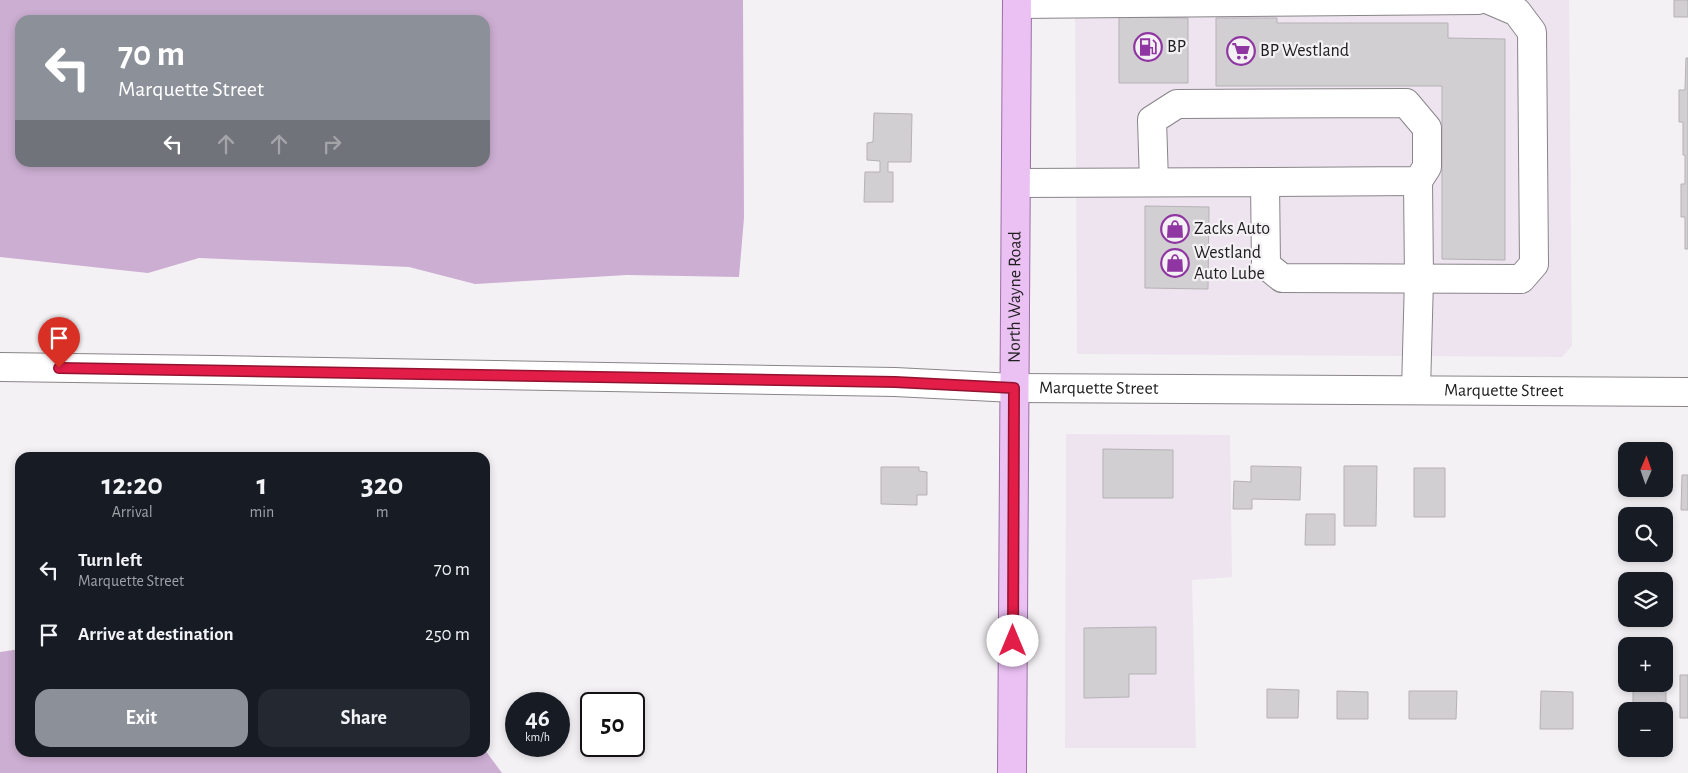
<!DOCTYPE html>
<html lang="en">
<head>
<meta charset="utf-8">
<style>
  body { margin:0; font-family:"Alegreya Sans",sans-serif; background:#242831; color:#f1f3f6; height:100vh; display:flex; flex-direction:column; font-size:19px; white-space:nowrap }
  * { box-sizing:border-box; margin:0 }
  p { font-size:16px; color:#9ea1a6 }
  .icon { flex:none; width:28px; height:28px; fill:none; stroke:currentColor; stroke-width:2; stroke-linecap:round; stroke-linejoin:round }
  .map { position:relative; flex:1; overflow:hidden }
  .side { position:absolute; left:15px; top:452px; width:475px; height:305px; display:flex; flex-direction:column; background:#171b24; border-radius:15px; box-shadow:0 2px 8px #0003 }
  .side>* { flex:none }
  .guide { position:absolute; left:15px; top:15px; width:475px; height:152px; border-radius:15px; box-shadow:0 2px 8px #0003; background:#8c9099; color:#fff; overflow:hidden }
  .needle { width:32px; rotate:2deg }
  .buttons { position:absolute; left:1618px; top:442px; display:grid; gap:10px }
  .buttons a { display:grid; place-items:center; width:55px; height:55px; border-radius:10px; background:#171b24; box-shadow:0 2px 8px #0003; font-size:25px }
  .speed { position:absolute; left:505px; top:692px; display:flex; gap:10px; font-size:25px; font-weight:700; text-align:center }
  .speed>* { display:grid; place-content:center; width:65px; height:65px; border-radius:50%; background:#171b24; box-shadow:0 2px 8px #0003; line-height:1 }
  .speed small { font-size:12px; font-weight:400 }
  .speed .limit { border:2px solid #111; border-radius:8px; background:#fff; color:#111 }
  .pin { position:absolute; display:grid; place-items:center; width:42px; height:42px; color:#fff; margin:-51px -21px; border-radius:50% 50% 50% 0; rotate:-45deg; box-shadow:0 0 5px #0007 }
  .pin .icon { rotate:45deg }
  .me { position:absolute; width:55px; margin:-28px; rotate:0deg; stroke-linejoin:round; filter:drop-shadow(0 0 4px #0008) }
  .turn { display:flex; align-items:center; gap:18px; height:105px; padding:0 20px; font-size:22px }
  .turn .icon { width:65px; height:65px; stroke-width:2.5 }
  .turn b { display:block; font-size:35px; line-height:42px }
  .lanes { display:flex; align-items:center; height:48px; padding:0 20px; background:#0003; justify-content:center; gap:25px; direction:ltr }
  .lanes .off { opacity:.35 }
  .eta { display:flex; justify-content:space-evenly; align-items:center; height:85px; text-align:center }
  .eta b { font-size:30px; font-weight:700; line-height:35px }
  .action { display:flex; gap:10px; margin-top:auto; padding:10px 20px }
  .action a { flex:1; height:58px; border-radius:15px; background:#8c9099; color:#fff; font-size:20px; font-weight:700; line-height:58px; text-align:center }
  .action a+a { background:#242831; color:#f1f3f6 }
  ul { padding:0; list-style:none }
  li { display:flex; align-items:center; gap:15px; height:65px; padding:0 20px }
  li div { flex:1 }
  li b { display:block; font-size:19px }
  li em { font-style:normal }
  .map>svg:first-child { display:block }
  .built { fill:#ede4ef }
  .forest { fill:#ccaed2; fill-rule:evenodd }
  .building { fill:#d2cfd3; stroke:#b5b1b5 }
  .lines { fill:none; stroke-linecap:round; stroke-linejoin:round }
  .minor-casing { stroke:#898589; stroke-width:30 }
  .major-casing { stroke:#9b6ea5; stroke-width:30 }
  .minor { stroke:#fff; stroke-width:28 }
  .major { stroke:#ebc1f4; stroke-width:28 }
  .route-casing { stroke:#92132f; stroke-width:12 }
  .route { stroke:#e11d48; stroke-width:9 }
  .labels { text-anchor:middle; dominant-baseline:central; stroke-width:4.5; stroke-linejoin:round; paint-order:stroke }
  .poi-label { font-size:18px; fill:#212021; stroke:#f4f1f5; text-anchor:start }
  .street-label { font-size:18px; fill:#212021; stroke:#f4f1f5 }
</style>
</head>
<body>
<div class="map">
<svg width="1688" height="773" viewBox="0 0 1688 773">
  <rect width="100%" height="100%" fill="#f4f1f5"/>
  <path class="built" d="M1075,0H1569L1572,346L1562,357L1077,354Z
    M1066,434L1230,435L1232,577L1192,580L1196,748H1065Z"/>
  <path class="forest" d="M0,0H743L744,218L739,277L627,275L475,284L409,267L199,258L148,273L0,257ZM20,20H485V162H20Z
    M20,649V752H485V750L502,773H0V652Z"/>
  <path class="building" d="M1674,0H1688V17H1674Z
    M1119,17L1188,18V83H1119Z
    M1216,18H1277V23H1448V38L1505,39V260L1442,259V86H1216Z
    M1686,58H1688V249H1685V217H1681V184H1685V155H1683V122H1679V90H1685Z
    M874,113L912,114L911,162H888V172H893V202H864L865,172H880V161L867,160V143L873,142Z
    M1145,206L1209,207L1208,289L1145,288Z
    M1103,449L1173,450V498H1103Z
    M1251,466L1301,467L1300,500L1252,499V509H1233L1234,481L1251,482Z
    M1344,466H1377L1376,526H1344Z
    M881,467H919V471L927,472V495H917V505L881,504Z
    M1414,468H1445V517H1414Z
    M1682,475H1688V510H1681Z
    M1306,514H1335V545H1305Z
    M1156,627V674H1129V697L1084,698V628Z
    M1664,670H1666V713H1664V711H1633V684H1664Z
    M1680,675H1688V718H1680Z
    M1267,689L1299,690L1298,718H1267Z
    M1337,691L1368,692V719H1337Z
    M1409,691H1457L1456,719H1409Z
    M1541,691L1573,692V729H1540Z"/>
  <g class="lines">
    <defs>
      <g id="minor">
        <path d="M1017,4L1478,0"/>
        <path d="M1154,182L1152,120L1177,104L1406,103L1427,128V167L1418,181L1265,182"/>
        <path d="M1016,183L1265,182L1266,265L1282,278L1521,279L1534,264L1532,32L1517,12L1489,0"/>
        <path id="s1" d="M0,367L216,370L895,382L1014,388L1688,392"/>
        <path d="M1416,390L1419,279L1418,181"/>
      </g>
      <g id="major">
        <path id="s2" d="M1012,773L1017,0"/>
      </g>
    </defs>
    <use href="#minor" class="minor-casing"/>
    <use href="#major" class="major-casing"/>
    <use href="#minor" class="minor"/>
    <use href="#major" class="major"/>
  </g>
  <g class="lines">
    <defs>
      <path id="route" d="M59,368L895,382L1014,388L1013,641"/>
    </defs>
    <use href="#route" class="route-casing"/>
    <use href="#route" class="route"/>
  </g>
  <defs>
    <symbol id="fuel-ring" viewBox="-11 -11 22 22"><circle r="9.5" fill="#f4f1f5" stroke="#9036a2" stroke-width="1.5"/><path d="M-5.5-6h7V0h2V4h1.3V-2.5L3-4.5l.8-.8L6-3V5H2.5V1h-1V6h-7ZM-4.2-4.7v3.2H.2V-4.7Z" fill="#9036a2"/></symbol>
    <symbol id="supermarket-ring" viewBox="-11 -11 22 22"><circle r="9.5" fill="#f4f1f5" stroke="#9036a2" stroke-width="1.5"/><path d="M-6-5.5h2.5l.6 2H6L4.5 2H-2.5L-4.4-4H-6ZM-1.5 3.2a1.3 1.3 0 1 0 .1 0ZM3 3.2a1.3 1.3 0 1 0 .1 0Z" fill="#9036a2"/></symbol>
    <symbol id="shop-ring" viewBox="-11 -11 22 22"><circle r="9.5" fill="#f4f1f5" stroke="#9036a2" stroke-width="1.5"/><path d="M-5-2.5h2.3a2.7 3.5 0 0 1 5.4 0H5L5.5 6h-11ZM-1.5-2.5h3a1.5 2.3 0 0 0-3 0Z" fill="#9036a2"/></symbol>
  </defs>
  <g fill-rule="evenodd">
    <use href="#fuel-ring" x="1132" y="31" width="32" height="32"/>
    <use href="#supermarket-ring" x="1225" y="35" width="32" height="32"/>
    <use href="#shop-ring" x="1159" y="213" width="32" height="32"/>
    <use href="#shop-ring" x="1159" y="247" width="32" height="32"/>
  </g>
  <g class="labels">
    <g class="poi-label">
      <text x="1167" y="47">BP</text>
      <text x="1260" y="51">BP Westland</text>
      <text x="1194" y="229">Zacks Auto</text>
      <text x="1194" y="253">Westland<tspan x="1194" dy="21">Auto Lube</tspan></text>
    </g>
    <g class="street-label">
      <text stroke="none"><textPath href="#s2" startOffset="476">North Wayne Road</textPath></text>
      <text stroke="none"><textPath href="#s1" startOffset="1099">Marquette Street</textPath></text>
      <text stroke="none"><textPath href="#s1" startOffset="1504">Marquette Street</textPath></text>
    </g>
  </g>
</svg>
<div class="buttons">
<a><svg class="needle" viewBox="-14 -14 28 28"><path d="M0-13l5 13h-10z" fill="#e53935"/><path d="M0 13l5-13h-10z" fill="#9ea1a6"/></svg></a>
<a><svg class="icon" aria-label="search" viewBox="0 0 24 24"><circle cx="10" cy="10" r="6"/><path d="M15 15l6 6"/></svg></a>
<a><svg class="icon" aria-label="layers" viewBox="0 0 24 24"><path d="M12 4l9 5-9 5-9-5zM3 14l9 5 9-5"/></svg></a>
<a>+</a>
<a>−</a>
</div>
<div class="speed"><div>46<small>km/h</small></div><div class="limit">50</div></div>
<div class="pin" style="left:59px;top:368px;background:#d93025"><svg class="icon" aria-label="arrive" viewBox="0 0 24 24"><path d="M6 21V4h12l-3 4 3 4H6"/></svg></div>
<svg class="me" style="left:1013px;top:641px" viewBox="-20 -20 40 40"><circle r="19" fill="#fff"/><path d="M0-13L10 11 0 6-10 11z" fill="#e11d48"/></svg>
<div class="guide">
<div class="turn"><svg class="icon" aria-label="left" viewBox="0 0 24 24"><path d="M17 20v-9H6M10 6l-5 5 5 5"/></svg><div><b>70 m</b>Marquette Street</div></div>
<div class="lanes"><svg class="icon" aria-label="left" viewBox="0 0 24 24"><path d="M17 20v-9H6M10 6l-5 5 5 5"/></svg><svg class="icon off" aria-label="ahead" viewBox="0 0 24 24"><path d="M12 20V5M6 11l6-6 6 6"/></svg><svg class="icon off" aria-label="ahead" viewBox="0 0 24 24"><path d="M12 20V5M6 11l6-6 6 6"/></svg><svg class="icon off" aria-label="right" viewBox="0 0 24 24"><path d="M7 20v-9h11M14 6l5 5-5 5"/></svg></div>
</div>
<section class="side">
<div class="eta">
<div><b>12:20</b><p>Arrival</p></div>
<div><b>1</b><p>min</p></div>
<div><b>320</b><p>m</p></div>
</div>
<ul>
<li><svg class="icon" aria-label="left" viewBox="0 0 24 24"><path d="M17 20v-9H6M10 6l-5 5 5 5"/></svg><div><b>Turn left</b><p>Marquette Street</p></div><em>70 m</em></li>
<li><svg class="icon" aria-label="arrive" viewBox="0 0 24 24"><path d="M6 21V4h12l-3 4 3 4H6"/></svg><div><b>Arrive at destination</b></div><em>250 m</em></li>
</ul>
<div class="action"><a>Exit</a><a>Share</a></div>
</section>
</div>
</body>
</html>
